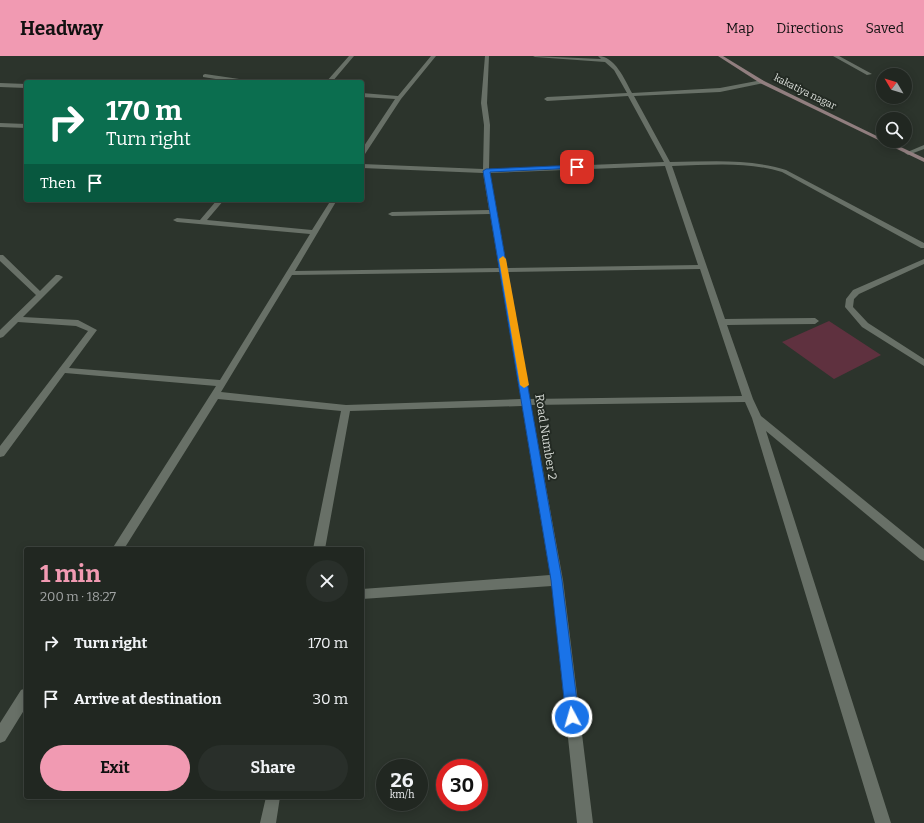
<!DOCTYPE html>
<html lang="en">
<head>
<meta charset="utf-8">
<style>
  body { margin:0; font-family:Bitter,serif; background:#292f2a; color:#f1f3f6; height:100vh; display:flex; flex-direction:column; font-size:15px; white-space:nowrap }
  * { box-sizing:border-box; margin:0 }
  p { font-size:13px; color:#a2a5a5 }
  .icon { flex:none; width:22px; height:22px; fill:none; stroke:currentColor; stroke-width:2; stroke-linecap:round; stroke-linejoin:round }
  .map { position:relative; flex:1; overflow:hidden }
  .sheet { position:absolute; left:24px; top:491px; width:340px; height:252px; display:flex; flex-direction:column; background:#212721; border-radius:4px; box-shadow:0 2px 10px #0003,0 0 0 1px #3e443f }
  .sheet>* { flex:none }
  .banner { position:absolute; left:24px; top:24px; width:340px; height:122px; border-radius:4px; box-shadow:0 2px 10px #0003,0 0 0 1px #3e443f; background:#0b6e4f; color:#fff; overflow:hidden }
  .needle { width:26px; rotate:308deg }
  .fabs { position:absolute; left:876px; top:12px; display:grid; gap:8px }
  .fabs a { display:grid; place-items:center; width:36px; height:36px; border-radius:50%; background:#212721; box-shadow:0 2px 10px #0003,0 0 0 1px #3e443f; font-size:20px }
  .speed { position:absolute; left:376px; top:703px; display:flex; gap:8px; font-size:20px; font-weight:700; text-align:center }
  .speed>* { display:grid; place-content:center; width:52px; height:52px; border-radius:50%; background:#212721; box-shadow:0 2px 10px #0003,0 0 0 1px #3e443f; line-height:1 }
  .speed small { font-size:10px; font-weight:400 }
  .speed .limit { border:6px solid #d22; background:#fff; color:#111 }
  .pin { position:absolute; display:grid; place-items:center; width:34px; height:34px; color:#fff; margin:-17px; border-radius:8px; box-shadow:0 2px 6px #0006 }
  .me { position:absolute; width:44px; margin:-22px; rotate:354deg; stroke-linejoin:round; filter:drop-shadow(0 0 3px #0008) }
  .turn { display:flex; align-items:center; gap:14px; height:84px; padding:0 16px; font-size:18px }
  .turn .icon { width:52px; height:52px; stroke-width:2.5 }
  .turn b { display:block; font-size:28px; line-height:34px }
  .then { display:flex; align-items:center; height:38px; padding:0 16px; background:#0003; gap:8px; font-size:15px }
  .round { display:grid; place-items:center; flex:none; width:42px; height:42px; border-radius:21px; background:#292f2a }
  .headline { display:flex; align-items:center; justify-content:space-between; height:68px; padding:0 16px }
  h1 { font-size:24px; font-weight:700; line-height:30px; color:#f19ab2 }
  .cta { display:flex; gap:8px; margin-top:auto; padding:8px 16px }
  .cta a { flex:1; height:46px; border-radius:24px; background:#f19ab2; color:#111; font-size:16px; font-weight:700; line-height:46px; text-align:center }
  .cta a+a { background:#292f2a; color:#f1f3f6 }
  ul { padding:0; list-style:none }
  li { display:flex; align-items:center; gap:12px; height:56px; padding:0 16px }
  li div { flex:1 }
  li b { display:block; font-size:15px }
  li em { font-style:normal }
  header { display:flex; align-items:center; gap:24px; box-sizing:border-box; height:56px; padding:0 20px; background:#f19ab2; color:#111 }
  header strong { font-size:19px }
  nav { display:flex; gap:22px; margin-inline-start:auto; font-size:14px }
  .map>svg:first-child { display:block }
  .green { fill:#5f313f }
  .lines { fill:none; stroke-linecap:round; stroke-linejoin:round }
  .street { fill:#687067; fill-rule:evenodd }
  .secondary { fill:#917e7f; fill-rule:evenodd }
  .route { fill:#1a73e8; stroke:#114b97 }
  .slow { fill:#f59e0b }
  .labels { text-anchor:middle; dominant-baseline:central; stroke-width:4; stroke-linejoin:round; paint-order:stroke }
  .far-street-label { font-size:10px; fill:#daded9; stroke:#232a23 }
  .street-label { font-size:12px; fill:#daded9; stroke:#232a23 }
</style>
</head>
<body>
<header>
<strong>Headway</strong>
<nav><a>Map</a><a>Directions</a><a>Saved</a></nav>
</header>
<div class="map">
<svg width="924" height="767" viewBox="0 0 924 767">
  <rect width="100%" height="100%" fill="#2c342c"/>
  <path class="green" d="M829,265L881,299L834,323L782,286Z"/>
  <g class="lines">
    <path class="street" d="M349,0H354L332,26H326Z
      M431,0H436L401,43L365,98L362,100V93L395,43L362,41V37L398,40Z
      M485,0H489L487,47L490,69L489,113L664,106L628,40L547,45L544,43L547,41L627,37L614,14L605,6L535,1L533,0L601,3L598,0C615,0 625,24 632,37L720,32L762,24L765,26L764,27L720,36L634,40L670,106C709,106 748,102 786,114L924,187V192H921L782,116C746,105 709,109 672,110L725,263L815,262L819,265L815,268L727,269L753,343L761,360L924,493V505L920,503L766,375L891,767H875L752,362L745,346L531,349L563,524L593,767H577L552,530L362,543V533L550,519L522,350L350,355L325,493H313L341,355L218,343L124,493H112L216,330L65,317L4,400L0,401V390L88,275L76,270L18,266L3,281L0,282V274L36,239L0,205V199H3L40,235L56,219H59L63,221L23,261L78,264L97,274L69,312L220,324L310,178L177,166L173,164L177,162L200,164L217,144H224L207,164L312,174L331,144H337L295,215L499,212L490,158L392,160L388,158L392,156L489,154L483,117L362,112V108L483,113L484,69L481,47ZM665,110L698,209L507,212L490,117ZM700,213L742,340L530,343L507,216ZM500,216L521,343L346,349L221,336L292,219Z
      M833,0H839L872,18L867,19Z
      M205,18L246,24L249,26H235L203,21V19Z
      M0,27L26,28V32L0,31Z
      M0,67L26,68V72L0,71Z
      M924,89V93L908,99L905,97Z
      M924,203V208L859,238L854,243L853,251L868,267L924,303V310L862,271L845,251L846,243L853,234Z
      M26,632V651L5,685L0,687V667L21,634Z
      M266,741H280L276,767H260Z"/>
    <path class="secondary" d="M718,0H723L764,25L883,83V85H888L924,102V106L760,27Z"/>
  </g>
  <path class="route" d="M577,109L579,110V112L490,116L562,524L579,661L577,665L572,667L568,665L566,661L551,524L483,115L486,113Z"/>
  <path class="slow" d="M503,200L506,203L529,329L524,332L520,329L499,203Z"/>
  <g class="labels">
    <g class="far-street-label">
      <text transform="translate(805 36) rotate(26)">kakatiya nagar</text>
    </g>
    <g class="street-label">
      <text transform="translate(546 381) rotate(81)">Road Number 2</text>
    </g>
  </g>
</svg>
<div class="fabs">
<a><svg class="needle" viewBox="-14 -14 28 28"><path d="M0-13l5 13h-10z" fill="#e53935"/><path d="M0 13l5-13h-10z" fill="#a2a5a5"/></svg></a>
<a><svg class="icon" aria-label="search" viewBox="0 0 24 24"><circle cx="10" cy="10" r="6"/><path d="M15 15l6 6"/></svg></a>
</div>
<div class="speed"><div>26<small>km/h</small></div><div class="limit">30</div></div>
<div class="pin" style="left:577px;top:111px;background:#d93025"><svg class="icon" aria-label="arrive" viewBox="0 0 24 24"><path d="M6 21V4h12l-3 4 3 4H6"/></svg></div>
<svg class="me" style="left:572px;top:661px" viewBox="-20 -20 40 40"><circle r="17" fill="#1a73e8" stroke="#fff" stroke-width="3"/><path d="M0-11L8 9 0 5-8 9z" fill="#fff"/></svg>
<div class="banner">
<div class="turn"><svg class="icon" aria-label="right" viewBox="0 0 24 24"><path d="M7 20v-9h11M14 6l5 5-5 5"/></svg><div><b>170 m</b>Turn right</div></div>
<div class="then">Then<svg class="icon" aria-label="arrive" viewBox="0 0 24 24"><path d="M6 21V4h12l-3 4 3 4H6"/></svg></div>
</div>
<section class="sheet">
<div class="headline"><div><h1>1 min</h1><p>200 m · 18:27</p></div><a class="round"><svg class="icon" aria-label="close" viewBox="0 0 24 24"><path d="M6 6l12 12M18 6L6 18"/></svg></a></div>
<ul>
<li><svg class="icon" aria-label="right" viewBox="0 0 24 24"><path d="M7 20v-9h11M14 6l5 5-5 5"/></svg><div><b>Turn right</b></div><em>170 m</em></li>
<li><svg class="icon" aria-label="arrive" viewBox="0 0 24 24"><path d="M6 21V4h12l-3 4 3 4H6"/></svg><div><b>Arrive at destination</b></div><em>30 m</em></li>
</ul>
<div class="cta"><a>Exit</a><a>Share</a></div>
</section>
</div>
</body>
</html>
